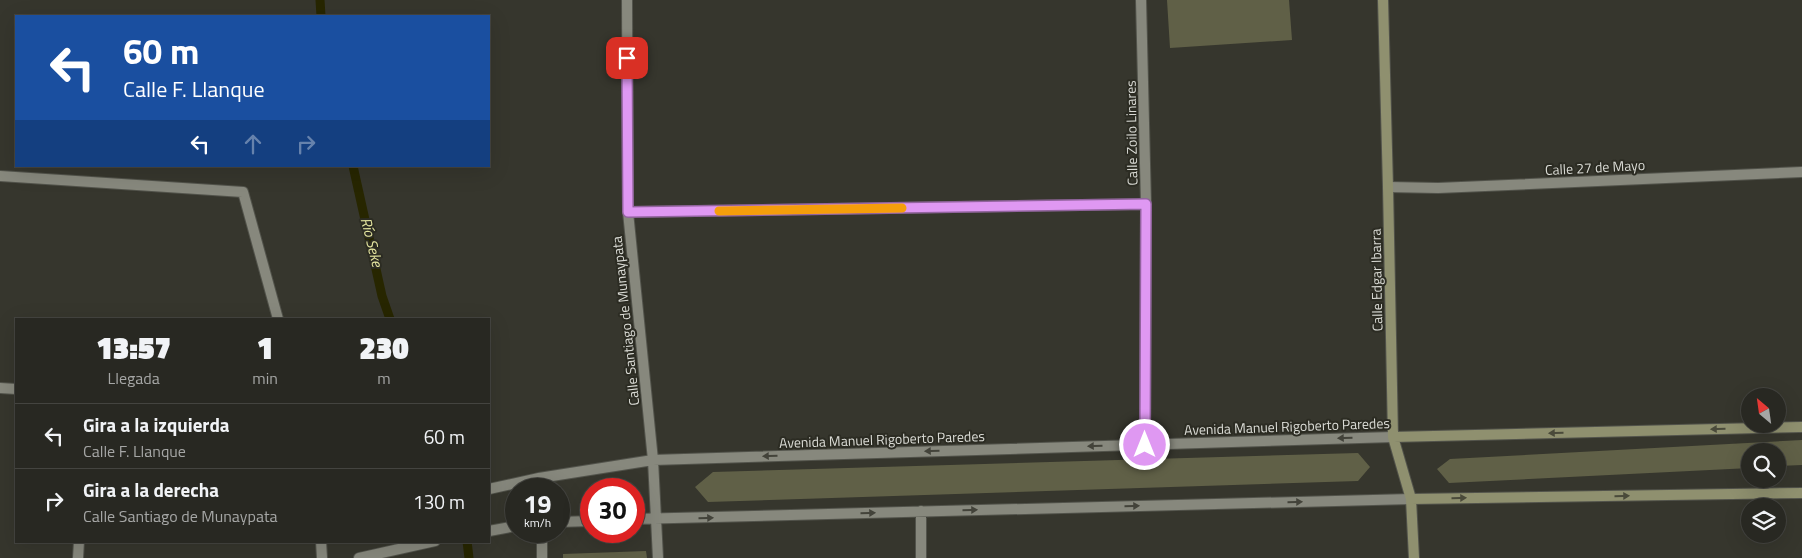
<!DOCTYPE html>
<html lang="es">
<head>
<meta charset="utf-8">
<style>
  body { margin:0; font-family:"Titillium Web",sans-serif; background:#30302a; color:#f1f3f6; height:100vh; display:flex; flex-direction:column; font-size:19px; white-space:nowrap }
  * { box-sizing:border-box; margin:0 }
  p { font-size:16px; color:#a5a6a5 }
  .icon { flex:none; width:28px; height:28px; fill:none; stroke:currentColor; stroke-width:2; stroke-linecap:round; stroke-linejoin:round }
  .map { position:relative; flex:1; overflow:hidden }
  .panel { position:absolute; left:15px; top:318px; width:475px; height:225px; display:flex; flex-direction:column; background:#282822; border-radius:0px; box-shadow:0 5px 20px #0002,0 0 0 1px #444440 }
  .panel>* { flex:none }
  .guide { position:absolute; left:15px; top:15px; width:475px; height:152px; border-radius:0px; box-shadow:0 5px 20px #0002,0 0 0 1px #444440; background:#1a4fa0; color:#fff; overflow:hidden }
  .needle { width:32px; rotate:331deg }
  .tools { position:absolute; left:1741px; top:388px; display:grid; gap:10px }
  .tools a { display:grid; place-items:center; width:45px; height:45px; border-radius:50%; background:#282822; box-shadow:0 5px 20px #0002,0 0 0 1px #444440; font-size:25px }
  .speed { position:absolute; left:505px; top:478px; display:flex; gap:10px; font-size:25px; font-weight:700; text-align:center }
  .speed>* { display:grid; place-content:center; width:65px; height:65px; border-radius:50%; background:#282822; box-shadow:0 5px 20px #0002,0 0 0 1px #444440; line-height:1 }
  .speed small { font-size:12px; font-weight:400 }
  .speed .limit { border:8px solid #d22; background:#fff; color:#111 }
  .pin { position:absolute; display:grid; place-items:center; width:42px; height:42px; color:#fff; margin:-21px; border-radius:10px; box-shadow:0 2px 8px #0006 }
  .me { position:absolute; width:55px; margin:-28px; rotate:0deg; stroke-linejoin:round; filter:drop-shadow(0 0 4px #0008) }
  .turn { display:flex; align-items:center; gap:18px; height:105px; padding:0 25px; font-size:22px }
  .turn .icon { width:65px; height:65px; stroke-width:2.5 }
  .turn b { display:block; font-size:35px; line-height:42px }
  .lanes { display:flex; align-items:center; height:48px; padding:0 25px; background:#0003; justify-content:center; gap:25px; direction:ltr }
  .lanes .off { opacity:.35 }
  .eta { display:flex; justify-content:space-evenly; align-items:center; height:85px; text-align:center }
  .eta b { font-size:30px; font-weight:800; line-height:35px }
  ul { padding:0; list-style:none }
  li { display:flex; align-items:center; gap:15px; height:65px; padding:0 25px; border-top:1px solid #444440 }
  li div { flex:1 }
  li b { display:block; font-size:19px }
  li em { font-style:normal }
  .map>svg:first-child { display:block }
  .green { fill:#606047 }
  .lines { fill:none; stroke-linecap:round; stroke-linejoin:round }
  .stream { stroke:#272600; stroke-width:9 }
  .street-casing { stroke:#52534b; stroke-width:12 }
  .secondary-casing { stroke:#52534b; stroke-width:12 }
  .street { stroke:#87887d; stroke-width:10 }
  .secondary { stroke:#8f906f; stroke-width:10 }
  .oneway { fill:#4a4a3a }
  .oneway2 { fill:#43433a }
  .route-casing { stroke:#91639d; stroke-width:12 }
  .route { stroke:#df98f2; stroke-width:9 }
  .slow { stroke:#f59e0b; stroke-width:9 }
  .labels { text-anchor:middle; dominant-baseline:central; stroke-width:4; stroke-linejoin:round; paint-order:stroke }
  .street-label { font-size:14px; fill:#dbdcd6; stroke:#2c2c23 }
  .water-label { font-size:15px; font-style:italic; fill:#e4e59f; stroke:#2c2c23 }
</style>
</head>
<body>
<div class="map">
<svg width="1802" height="558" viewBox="0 0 1802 558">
  <rect width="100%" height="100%" fill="#36362d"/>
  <path class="green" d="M1167,0H1289L1292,40L1170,48Z
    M1802,440V465L1778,466V451H1750V468L1449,483L1437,469L1450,459Z
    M1358,453L1370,467L1358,481L708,502L695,487L713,472Z
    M646,551L647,558H563V554Z"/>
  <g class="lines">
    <path class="stream" d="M320,0L321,16
      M353,166L382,296L390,319
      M467,541L469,558"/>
    <defs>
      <path id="street" d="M627,0L628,212L653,460L658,558
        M1141,0L1146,204L1145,445
        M0,176L243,192L278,319
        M1388,187L1438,188L1802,172
        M628,212L1146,204
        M0,388L16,389
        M489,489L539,478L653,460L1393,437
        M634,519L1411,499
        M559,522L591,521
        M489,531L516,526
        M542,531V558
        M321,541L322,558
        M78,558L79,541
        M359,558L435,541
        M921,558V511"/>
      <path id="secondary" d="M1383,0L1388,187L1393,437L1411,499L1414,558
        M1393,437L1802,427
        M1411,499L1802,493"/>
    </defs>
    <use href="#street" class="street-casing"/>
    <use href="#secondary" class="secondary-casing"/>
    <use href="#street" class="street"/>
    <use href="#secondary" class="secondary"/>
  </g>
  <defs><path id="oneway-solid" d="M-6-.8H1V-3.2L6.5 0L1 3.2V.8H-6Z" transform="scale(1.25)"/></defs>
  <g class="oneway">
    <use href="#oneway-solid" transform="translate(1718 429) rotate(179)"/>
    <use href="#oneway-solid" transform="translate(1556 433) rotate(179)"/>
    <use href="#oneway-solid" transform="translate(1622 496) rotate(-1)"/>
    <use href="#oneway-solid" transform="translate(1459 498) rotate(-1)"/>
  </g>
  <g class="oneway2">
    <use href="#oneway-solid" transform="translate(1345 438) rotate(178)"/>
    <use href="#oneway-solid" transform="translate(1095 446) rotate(178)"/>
    <use href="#oneway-solid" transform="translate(932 451) rotate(178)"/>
    <use href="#oneway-solid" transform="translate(770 456) rotate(178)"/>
    <use href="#oneway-solid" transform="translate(1295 502) rotate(-1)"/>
    <use href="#oneway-solid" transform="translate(1132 506) rotate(-1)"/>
    <use href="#oneway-solid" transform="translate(970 510) rotate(-1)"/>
    <use href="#oneway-solid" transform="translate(868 513) rotate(-2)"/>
    <use href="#oneway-solid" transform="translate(706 518) rotate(-2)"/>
  </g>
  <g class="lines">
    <defs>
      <path id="route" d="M627,58L628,212L1146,204L1145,445"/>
    </defs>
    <use href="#route" class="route-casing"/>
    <use href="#route" class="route"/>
    <path class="slow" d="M719,211L902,208"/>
  </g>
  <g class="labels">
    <g class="street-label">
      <text transform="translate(1131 133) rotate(-91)">Calle Zoilo Linares</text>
      <text transform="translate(1595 167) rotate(-3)">Calle 27 de Mayo</text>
      <text transform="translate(1376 280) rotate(-91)">Calle Edgar Ibarra</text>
      <text transform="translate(625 321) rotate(-96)">Calle Santiago de Munaypata</text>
      <text transform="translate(1287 426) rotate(-2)">Avenida Manuel Rigoberto Paredes</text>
      <text transform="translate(882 439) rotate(-2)">Avenida Manuel Rigoberto Paredes</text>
    </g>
    <g class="water-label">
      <text transform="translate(372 242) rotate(76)">Río Seke</text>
    </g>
  </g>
</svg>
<div class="tools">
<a><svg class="needle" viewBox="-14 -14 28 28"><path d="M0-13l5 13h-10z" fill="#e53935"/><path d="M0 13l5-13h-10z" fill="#a5a6a5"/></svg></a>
<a><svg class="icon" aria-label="search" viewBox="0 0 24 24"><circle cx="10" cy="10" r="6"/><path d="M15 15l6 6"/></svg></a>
<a><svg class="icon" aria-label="layers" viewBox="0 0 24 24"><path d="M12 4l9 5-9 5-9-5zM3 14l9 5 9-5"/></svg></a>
</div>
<div class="speed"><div>19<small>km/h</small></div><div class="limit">30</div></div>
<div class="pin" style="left:627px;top:58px;background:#d93025"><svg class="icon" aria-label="arrive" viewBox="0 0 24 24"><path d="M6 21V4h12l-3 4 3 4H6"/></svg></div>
<svg class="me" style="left:1145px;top:445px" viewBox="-20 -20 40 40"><circle r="17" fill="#df98f2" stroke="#fff" stroke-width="3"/><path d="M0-11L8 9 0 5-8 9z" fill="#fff"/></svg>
<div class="guide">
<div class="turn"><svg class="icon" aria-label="left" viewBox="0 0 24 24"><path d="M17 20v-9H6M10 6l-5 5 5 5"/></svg><div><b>60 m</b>Calle F. Llanque</div></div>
<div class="lanes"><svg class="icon" aria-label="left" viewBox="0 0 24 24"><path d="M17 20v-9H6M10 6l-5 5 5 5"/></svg><svg class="icon off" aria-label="ahead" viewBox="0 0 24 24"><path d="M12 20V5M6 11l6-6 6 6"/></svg><svg class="icon off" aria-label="right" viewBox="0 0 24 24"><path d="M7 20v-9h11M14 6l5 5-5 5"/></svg></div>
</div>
<section class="panel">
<div class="eta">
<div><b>13:57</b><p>Llegada</p></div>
<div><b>1</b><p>min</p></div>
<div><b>230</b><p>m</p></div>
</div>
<ul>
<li><svg class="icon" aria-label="left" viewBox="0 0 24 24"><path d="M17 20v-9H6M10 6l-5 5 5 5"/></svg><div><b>Gira a la izquierda</b><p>Calle F. Llanque</p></div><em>60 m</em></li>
<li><svg class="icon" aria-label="right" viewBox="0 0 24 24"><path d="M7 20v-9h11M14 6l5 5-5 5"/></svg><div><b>Gira a la derecha</b><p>Calle Santiago de Munaypata</p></div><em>130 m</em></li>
</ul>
</section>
</div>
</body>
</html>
